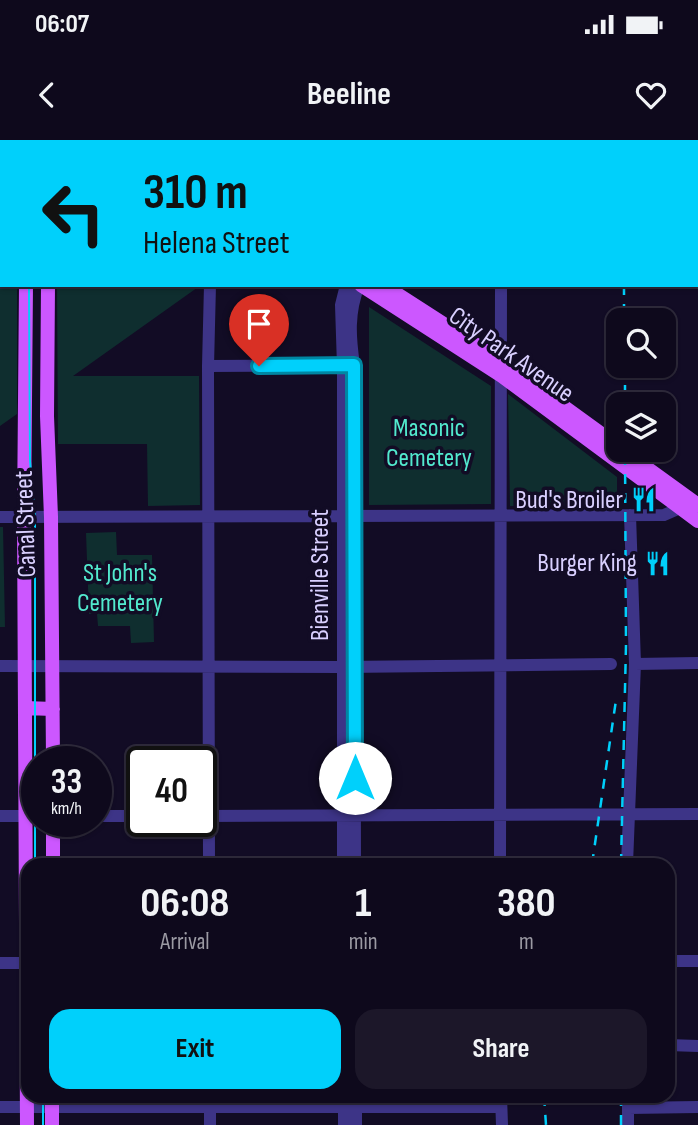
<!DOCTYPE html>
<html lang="en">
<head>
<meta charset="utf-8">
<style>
  body { margin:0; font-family:"Sofia Sans Condensed",sans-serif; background:#1c1729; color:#f1f3f6; height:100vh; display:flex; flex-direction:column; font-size:26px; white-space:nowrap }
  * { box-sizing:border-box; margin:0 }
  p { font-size:23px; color:#9b9aa3 }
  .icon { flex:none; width:38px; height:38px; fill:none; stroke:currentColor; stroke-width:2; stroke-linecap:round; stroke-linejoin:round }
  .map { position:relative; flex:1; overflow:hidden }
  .drawer { position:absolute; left:21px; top:718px; width:654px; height:245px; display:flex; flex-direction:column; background:#0e091c; border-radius:21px; box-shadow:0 2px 5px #0004,0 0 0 2px #2e2a3b }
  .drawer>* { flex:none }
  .banner { position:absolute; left:0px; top:0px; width:698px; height:147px; box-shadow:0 2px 5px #0004,0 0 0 2px #2e2a3b; background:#00d0fb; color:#111; overflow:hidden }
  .buttons { position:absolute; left:606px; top:168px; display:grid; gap:14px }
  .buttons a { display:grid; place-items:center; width:70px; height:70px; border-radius:14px; background:#0e091c; box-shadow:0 2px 5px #0004,0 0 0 2px #2e2a3b; font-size:35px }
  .speed { position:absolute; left:21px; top:606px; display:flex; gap:14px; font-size:35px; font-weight:700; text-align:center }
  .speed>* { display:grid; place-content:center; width:91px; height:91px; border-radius:50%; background:#0e091c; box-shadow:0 2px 5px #0004,0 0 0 2px #2e2a3b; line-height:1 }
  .speed small { font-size:18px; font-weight:400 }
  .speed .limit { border:4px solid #111; border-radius:10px; background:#fff; color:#111 }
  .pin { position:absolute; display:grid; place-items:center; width:60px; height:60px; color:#fff; margin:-72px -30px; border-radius:50% 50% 50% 0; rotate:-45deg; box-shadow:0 0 7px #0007 }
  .pin .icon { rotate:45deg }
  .me { position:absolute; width:77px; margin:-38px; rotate:0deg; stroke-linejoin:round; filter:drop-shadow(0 0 5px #0008) }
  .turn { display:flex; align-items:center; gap:24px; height:147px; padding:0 28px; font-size:32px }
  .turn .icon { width:91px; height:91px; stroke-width:2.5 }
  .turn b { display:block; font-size:49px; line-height:60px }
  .eta { display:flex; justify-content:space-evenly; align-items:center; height:119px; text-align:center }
  .eta b { font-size:42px; font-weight:700; line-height:49px }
  .primary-button { display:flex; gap:14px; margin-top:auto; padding:14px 28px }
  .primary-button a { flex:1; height:80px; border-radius:21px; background:#00d0fb; color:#111; font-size:28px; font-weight:700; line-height:80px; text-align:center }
  .primary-button a+a { background:#1c1729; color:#f1f3f6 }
  .status { display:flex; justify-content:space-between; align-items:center; height:49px; padding:0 35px; background:#0e091c; direction:ltr }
  .status svg { height:19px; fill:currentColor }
  header { display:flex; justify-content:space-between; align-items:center; height:91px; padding:0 28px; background:#0e091c; font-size:32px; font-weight:700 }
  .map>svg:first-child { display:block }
  .green { fill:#0f2e2f }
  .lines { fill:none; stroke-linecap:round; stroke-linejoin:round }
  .minor { stroke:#3d3487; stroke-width:12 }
  .major { stroke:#cc57ff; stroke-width:14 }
  .tram { stroke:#00d0fb; stroke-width:2 }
  .rail { stroke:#00d0fb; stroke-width:2.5; stroke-dasharray:10 9; stroke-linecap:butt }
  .route-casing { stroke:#0087a3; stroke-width:18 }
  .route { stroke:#00d0fb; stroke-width:12 }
  .labels { text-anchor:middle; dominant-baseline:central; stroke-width:7; stroke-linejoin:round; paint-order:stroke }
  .street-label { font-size:26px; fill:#d9d0ff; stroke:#120c25 }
  .park-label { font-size:26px; fill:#52e9ce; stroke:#120c25 }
  .poi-label { font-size:26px; fill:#d9d0ff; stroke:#120c25; text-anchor:end }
</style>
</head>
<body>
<div class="status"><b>06:07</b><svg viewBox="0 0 49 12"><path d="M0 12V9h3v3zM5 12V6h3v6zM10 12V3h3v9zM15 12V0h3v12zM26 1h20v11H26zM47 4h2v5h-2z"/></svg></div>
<header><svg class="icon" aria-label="back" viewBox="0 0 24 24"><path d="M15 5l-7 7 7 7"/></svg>Beeline<svg class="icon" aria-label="heart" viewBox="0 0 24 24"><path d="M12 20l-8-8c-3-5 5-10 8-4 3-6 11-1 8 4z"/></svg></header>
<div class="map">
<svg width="698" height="985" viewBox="0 0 698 985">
  <rect width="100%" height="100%" fill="#120c25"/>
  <path class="green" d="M249,0H408L247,2Z
    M0,75L2,145H17V274L0,286Z
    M57,145H201L73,236H199L200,365L148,366L147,304H58Z
    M369,167L491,246V364L369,365Z
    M508,254L617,337V365L510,366Z
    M0,387H3L5,487H0Z
    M116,392L117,415H152L154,502L131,503L130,486H98L97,474H89L86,393Z"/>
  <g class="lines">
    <path class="minor" d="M578,0L579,2
      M656,0V2
      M502,2V0
      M696,11L698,10
      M696,69L698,68
      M208,226L351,225
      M0,377L664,375L680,368
      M635,524L698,523
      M0,526L343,527L611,524
      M0,676H37
      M96,676H142
      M201,676L698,674
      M209,724L208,226L210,145
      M343,724V226L341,165L346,145
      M355,724L354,225C350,197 348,173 359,145
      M500,724L501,145
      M627,724L635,524L630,375
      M668,821H698
      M0,823H28
      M668,905L698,906
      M210,956V985
      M344,956V985
      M356,956V985
      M501,956L502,985
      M628,956V985
      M0,967H501
      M628,968L698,967"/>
    <path class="major" d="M125,0L128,2
      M152,0L154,2
      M26,2V0
      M48,2V0
      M175,2L177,0
      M26,145L24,377L27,985
      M48,145L47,276L51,377L53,621
      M361,145L502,236L698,381
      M383,145L501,221L618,306
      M622,310L698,365
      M25,568L53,569
      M53,724V681
      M52,985V956"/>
    <path class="tram" d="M34,0V2
      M131,0L135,2
      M166,2L168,0
      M29,145L30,321L35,377V724
      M43,985V956"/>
    <path class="rail" d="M624,0V2
      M624,145V180
      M625,226V264
      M592,724L616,560
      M621,724L626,505L625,310
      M544,956L546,985
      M621,956V985"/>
  </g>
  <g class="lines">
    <defs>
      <path id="route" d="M259,226L354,225L355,638"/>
    </defs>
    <use href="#route" class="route-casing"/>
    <use href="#route" class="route"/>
  </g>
  <defs>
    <symbol id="restaurant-bare" viewBox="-9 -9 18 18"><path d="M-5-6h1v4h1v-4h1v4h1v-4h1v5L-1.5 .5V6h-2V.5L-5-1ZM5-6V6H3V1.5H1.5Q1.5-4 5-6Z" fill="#00d0fb" stroke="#120c25" stroke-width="2.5" paint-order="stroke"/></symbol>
  </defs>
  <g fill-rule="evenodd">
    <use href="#restaurant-bare" x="626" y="342" width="35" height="35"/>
    <use href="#restaurant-bare" x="640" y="406" width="35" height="35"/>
  </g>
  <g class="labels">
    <g class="street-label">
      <text transform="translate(511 215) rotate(35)">City Park Avenue</text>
      <text transform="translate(26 384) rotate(-92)">Canal Street</text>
      <text transform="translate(320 435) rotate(-90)">Bienville Street</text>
    </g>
    <g class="park-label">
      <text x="429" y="288">Masonic<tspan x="429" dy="30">Cemetery</tspan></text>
      <text x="120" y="433">St John's<tspan x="120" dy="30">Cemetery</tspan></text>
    </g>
    <g class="poi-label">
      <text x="623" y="360">Bud's Broiler</text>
      <text x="637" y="423">Burger King</text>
    </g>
  </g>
</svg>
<div class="buttons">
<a><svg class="icon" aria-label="search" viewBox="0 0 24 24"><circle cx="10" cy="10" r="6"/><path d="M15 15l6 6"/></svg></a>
<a><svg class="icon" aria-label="layers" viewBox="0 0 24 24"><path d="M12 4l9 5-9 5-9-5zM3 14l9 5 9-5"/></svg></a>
</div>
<div class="speed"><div>33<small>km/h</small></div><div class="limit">40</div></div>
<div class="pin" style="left:259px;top:226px;background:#d93025"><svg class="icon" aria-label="arrive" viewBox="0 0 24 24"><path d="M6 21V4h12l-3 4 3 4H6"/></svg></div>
<svg class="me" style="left:355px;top:638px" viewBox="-20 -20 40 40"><circle r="19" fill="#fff"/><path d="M0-13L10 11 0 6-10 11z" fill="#00d0fb"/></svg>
<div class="banner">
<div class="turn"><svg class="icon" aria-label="left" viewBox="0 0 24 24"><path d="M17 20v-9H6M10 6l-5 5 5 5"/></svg><div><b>310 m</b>Helena Street</div></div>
</div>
<section class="drawer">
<div class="eta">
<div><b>06:08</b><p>Arrival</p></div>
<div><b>1</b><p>min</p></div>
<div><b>380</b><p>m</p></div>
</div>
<div class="primary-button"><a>Exit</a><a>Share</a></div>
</section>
</div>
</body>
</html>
